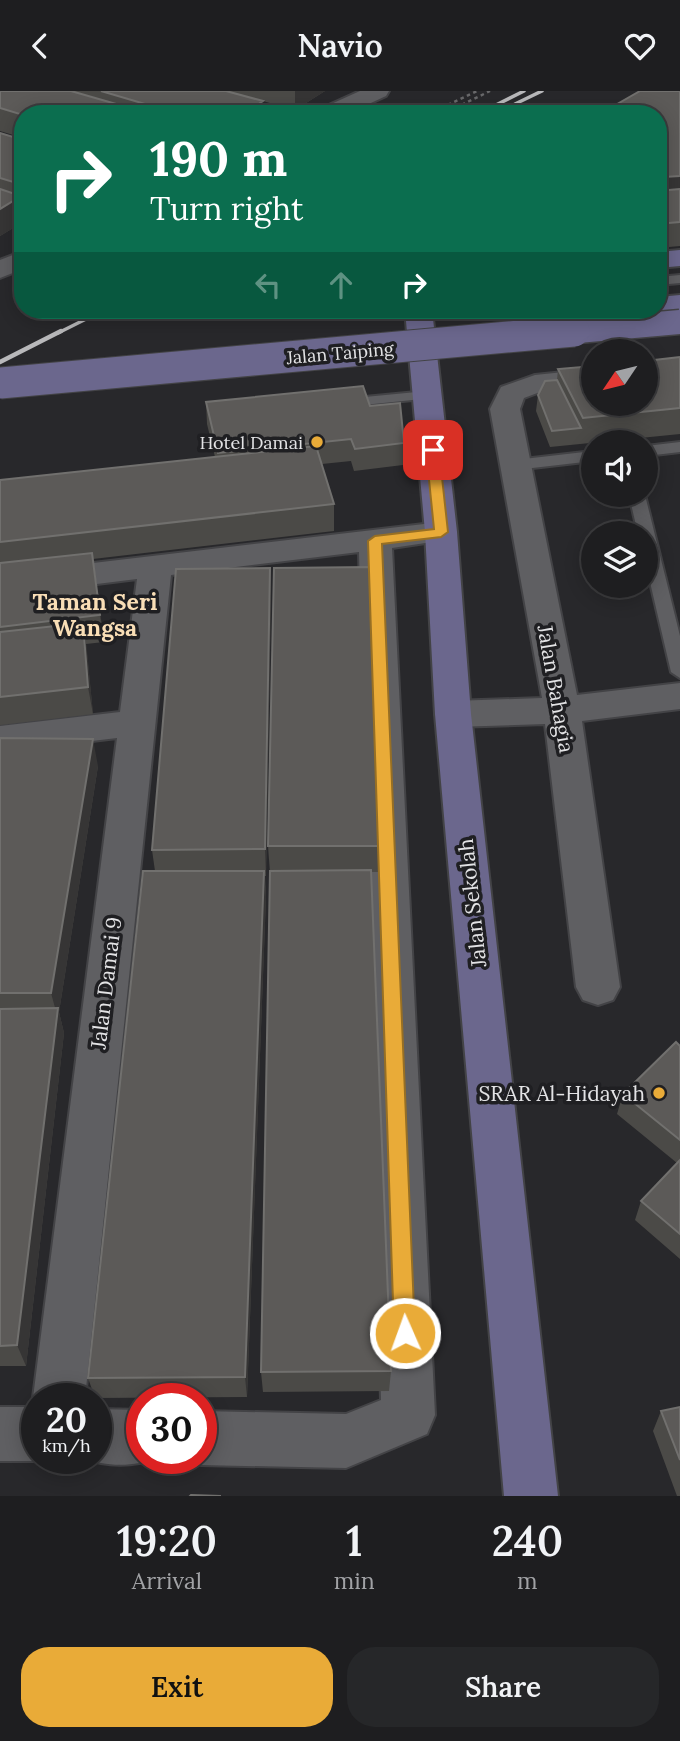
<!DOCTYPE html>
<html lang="en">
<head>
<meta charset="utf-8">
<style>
  body { margin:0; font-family:Lora,serif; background:#262729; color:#f1f3f6; height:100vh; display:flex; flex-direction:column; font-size:26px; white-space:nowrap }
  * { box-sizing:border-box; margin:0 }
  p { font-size:23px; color:#a1a2a5 }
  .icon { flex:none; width:38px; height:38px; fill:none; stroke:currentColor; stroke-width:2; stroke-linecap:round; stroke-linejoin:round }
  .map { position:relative; height:1405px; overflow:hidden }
  .details { display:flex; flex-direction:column; background:#1e1e20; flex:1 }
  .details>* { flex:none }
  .banner { position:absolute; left:14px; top:14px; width:653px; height:214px; border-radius:28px; box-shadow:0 4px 18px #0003,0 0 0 2px #3c3c3e; background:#0b6e4f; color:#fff; overflow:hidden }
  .needle { width:46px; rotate:235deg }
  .controls { position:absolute; left:581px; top:248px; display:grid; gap:14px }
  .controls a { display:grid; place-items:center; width:77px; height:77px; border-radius:50%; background:#1e1e20; box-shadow:0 4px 18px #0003,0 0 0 2px #3c3c3e; font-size:35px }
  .speed { position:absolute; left:21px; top:1292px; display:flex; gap:14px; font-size:35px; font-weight:700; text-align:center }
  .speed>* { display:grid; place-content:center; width:91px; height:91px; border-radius:50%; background:#1e1e20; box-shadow:0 4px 18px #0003,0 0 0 2px #3c3c3e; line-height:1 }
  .speed small { font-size:18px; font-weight:400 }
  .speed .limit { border:10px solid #d22; background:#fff; color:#111 }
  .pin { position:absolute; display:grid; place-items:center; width:60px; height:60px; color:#fff; margin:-30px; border-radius:14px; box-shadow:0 4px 10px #0006 }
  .me { position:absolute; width:77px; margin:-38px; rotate:358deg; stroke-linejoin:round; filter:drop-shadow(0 0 5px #0008) }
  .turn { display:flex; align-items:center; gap:24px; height:147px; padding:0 21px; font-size:32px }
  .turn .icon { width:91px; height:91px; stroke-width:2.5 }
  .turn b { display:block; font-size:49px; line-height:60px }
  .lanes { display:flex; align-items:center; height:66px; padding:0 21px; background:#0003; justify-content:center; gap:35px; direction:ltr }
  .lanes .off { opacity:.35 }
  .eta { display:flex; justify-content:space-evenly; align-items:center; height:119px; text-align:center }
  .eta b { font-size:42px; font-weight:600; line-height:49px }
  .cta { display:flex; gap:14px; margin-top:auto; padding:14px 21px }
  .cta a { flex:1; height:80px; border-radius:28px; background:#e9ab38; color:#111; font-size:28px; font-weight:600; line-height:80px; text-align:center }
  .cta a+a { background:#262729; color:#f1f3f6 }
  header { display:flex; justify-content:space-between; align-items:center; height:91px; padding:0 21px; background:#1e1e20; font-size:32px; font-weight:600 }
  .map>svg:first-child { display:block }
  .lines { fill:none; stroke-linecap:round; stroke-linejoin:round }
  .lane-casing { stroke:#434346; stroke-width:4 }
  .street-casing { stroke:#434346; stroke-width:4 }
  .secondary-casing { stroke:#434346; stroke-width:4 }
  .path { stroke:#69696b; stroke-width:2.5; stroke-dasharray:3.5 3.5; stroke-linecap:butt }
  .lane { fill:#5f5f62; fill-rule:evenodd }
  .street { fill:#5f5f62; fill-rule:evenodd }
  .secondary { fill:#6b678d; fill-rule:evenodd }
  .rail-far1 { stroke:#b9b9bb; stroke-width:3.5 }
  .rail { stroke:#b9b9bb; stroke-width:4.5 }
  .secondary-bridge-far1-casing { stroke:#434346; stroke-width:27; stroke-linecap:butt }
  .secondary-bridge-casing { stroke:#434346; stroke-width:33; stroke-linecap:butt }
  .secondary-bridge-far1 { stroke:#6b678d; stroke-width:24 }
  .secondary-bridge { stroke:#6b678d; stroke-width:31 }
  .wall { fill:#4b4a47 }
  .shaded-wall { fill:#363535 }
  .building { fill:#5c5a58; stroke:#71706e; stroke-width:2 }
  .route { fill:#e9ab38; stroke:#976f24; stroke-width:2 }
  .poi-dot { fill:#e9ab38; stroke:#1f1f22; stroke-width:2.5 }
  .labels { text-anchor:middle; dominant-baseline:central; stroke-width:7; stroke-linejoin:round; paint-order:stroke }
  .far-street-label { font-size:18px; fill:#e3e3e5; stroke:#1f1f22 }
  .far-poi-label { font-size:18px; fill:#e3e3e5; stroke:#1f1f22; text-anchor:end }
  .street-label { font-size:21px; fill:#e3e3e5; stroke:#1f1f22 }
  .poi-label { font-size:21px; fill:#e3e3e5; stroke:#1f1f22; text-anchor:end }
  .neighbourhood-label { font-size:23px; font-weight:bold; fill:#f9deb6; stroke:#1f1f22 }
</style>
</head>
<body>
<header><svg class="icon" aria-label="back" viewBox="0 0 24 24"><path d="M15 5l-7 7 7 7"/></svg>Navio<svg class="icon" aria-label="heart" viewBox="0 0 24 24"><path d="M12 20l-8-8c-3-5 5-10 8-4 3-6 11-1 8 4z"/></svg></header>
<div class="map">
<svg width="680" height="1405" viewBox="0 0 680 1405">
  <rect width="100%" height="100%" fill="#28282b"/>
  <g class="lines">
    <defs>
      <path id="lane" d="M680,184V192L658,194V186Z
        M427,300L434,304L432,307L344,316L337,312L344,308Z
        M680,351V361L646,365V355Z
        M593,360V370L515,379L507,374L515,369Z
        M629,404H645L680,545V587L671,581L646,474V443H638Z"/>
      <path id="street" d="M177,0H212L276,18L279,23H243L180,5Z
        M360,0H389L386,5L347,23H317L320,18Z
        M23,160V178L0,187V169Z
        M593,278V296L540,301L524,307L520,318L577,604L680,592V618L582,630L620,896L613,909L598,914L583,909L576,896L545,633L453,636L440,632L435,623L440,614L453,610L542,607L490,318L501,296L535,284Z
        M441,431L452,434L457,441L452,448L392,457L435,1324L427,1343L346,1377L201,1374L184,1367H201V1320L346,1323L381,1309L359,461L171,484L85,1307H37V1367H44L37,1370H0V1316H36L33,1307L117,647L0,661V635L120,621L137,488L0,505V483Z
        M96,1318L142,1319V1367H157C135,1376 105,1376 84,1367H96Z"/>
      <path id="secondary" d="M680,159V175L658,177V161Z
        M680,204V220L658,222L648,219H658V206Z
        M405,219H432L457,441L471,623L558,1405H504L435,623L425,441Z"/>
    </defs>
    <use href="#lane" class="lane-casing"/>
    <use href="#street" class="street-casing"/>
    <use href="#secondary" class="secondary-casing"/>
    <path class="path" d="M429,23L477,0
      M443,23L490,0
      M553,23L560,19L568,23"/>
    <use href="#lane" class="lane"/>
    <use href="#street" class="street"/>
    <use href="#secondary" class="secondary"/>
    <path class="rail-far1" d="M515,13L542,0
      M478,23L524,0
      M58,242L104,219"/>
    <path class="rail" d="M0,271L61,240"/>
    <defs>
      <path id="secondary-bridge-far1" d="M555,242L680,231"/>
      <path id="secondary-bridge" d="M0,292L574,240"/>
    </defs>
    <use href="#secondary-bridge-far1" class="secondary-bridge-far1-casing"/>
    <use href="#secondary-bridge" class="secondary-bridge-casing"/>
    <use href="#secondary-bridge-far1" class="secondary-bridge-far1"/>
    <use href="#secondary-bridge" class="secondary-bridge"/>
  </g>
  <path class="wall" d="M0,0H226L263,10L264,23H23V47L0,40Z
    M227,0H325L295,19Z
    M680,0V155L658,157V23H613L614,15Z
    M0,42L23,49V131L0,145Z
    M680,266V343L550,356L536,320L538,304L557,289L558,278Z
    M206,311L370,315L404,352L403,374L354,380L351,370L322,373L334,413V440L93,468L104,551L86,553L93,623L0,634V389L215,366L207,333Z
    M270,477L271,504L266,785H265L266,806L247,1306L95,1307L88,1287L155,780L152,759Z
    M0,647L98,675L59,921L64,942L26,1275H0Z
    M268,755H385L384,781H371L391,1280L389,1300L263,1301L261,1281L270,782Z
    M680,955V1168L635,1129L641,1110L677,1072L617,1023L623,1003Z
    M680,1316V1405H677L653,1340L661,1320Z"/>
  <path class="shaded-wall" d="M295,0H325L295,19Z
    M263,10L264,23H244Z
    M680,85V109L660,111L664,86Z
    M21,105L23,118V131L0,145V118Z
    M92,462L96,489L104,551L100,524Z
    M270,477L271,504L266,785L265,758Z
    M83,532L87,559L93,623L88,596Z
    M93,648L98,675L59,921L64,942L26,1275L17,1254L57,924L51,902Z
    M264,780L266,806L247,1306L245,1286Z"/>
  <path class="building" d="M0,0H71L151,23H23V24L0,17Z
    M101,0H226L263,10L244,23H179Z
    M640,0H680V85L664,86L658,78V23H618L614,15Z
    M0,42L23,49V94L0,87Z
    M0,98L21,105L0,118Z
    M680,98V131L658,133V100Z
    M680,266V317L583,327L558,278L593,275V313H646V270Z
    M557,289L581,337L552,340L538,304L545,290Z
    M363,295L370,315L400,312L404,352L355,358L351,348L218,362L206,311Z
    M316,355L334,413L0,451V389Z
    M92,462L100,524L0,536V472Z
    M371,476L385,755H268L274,477Z
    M270,477L265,758L152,759L176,478Z
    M83,532L88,596L0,606V541Z
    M0,647L93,648L51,902H0Z
    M371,779L391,1280L261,1281L270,780Z
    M143,780H264L245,1286L88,1287Z
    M58,917L17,1254L0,1255V918Z
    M676,951L680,955V1049L623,1003Z
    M680,1069V1143L641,1110Z
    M680,1316V1369L661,1320Z
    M191,1404L221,1405H190Z"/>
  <path class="route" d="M433,355L439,359L448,441L441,446L382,453L415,1242L412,1249L405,1252L397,1249L394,1242L368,450L375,445L434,438L426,359Z"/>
  <g class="poi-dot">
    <circle cx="317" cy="351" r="7"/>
    <circle cx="659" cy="1002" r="7"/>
  </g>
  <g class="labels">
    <g class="far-street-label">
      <text transform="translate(340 262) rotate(-5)">Jalan Taiping</text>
    </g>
    <g class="far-poi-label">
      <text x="303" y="351">Hotel Damai</text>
    </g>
    <g class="street-label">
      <text transform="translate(556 598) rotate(80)">Jalan Bahagia</text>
      <text transform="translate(472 812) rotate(-96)">Jalan Sekolah</text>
      <text transform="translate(106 892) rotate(-83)">Jalan Damai 9</text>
    </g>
    <g class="poi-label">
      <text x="645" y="1002">SRAR Al-Hidayah</text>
    </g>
    <g class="neighbourhood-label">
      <text x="95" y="510">Taman Seri<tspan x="95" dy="26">Wangsa</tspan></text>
    </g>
  </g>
</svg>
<div class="controls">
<a><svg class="needle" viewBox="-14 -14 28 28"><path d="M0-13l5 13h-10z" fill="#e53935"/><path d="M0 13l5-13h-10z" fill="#a1a2a5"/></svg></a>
<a><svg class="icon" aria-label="sound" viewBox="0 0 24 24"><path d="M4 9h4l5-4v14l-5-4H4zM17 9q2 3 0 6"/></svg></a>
<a><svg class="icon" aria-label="layers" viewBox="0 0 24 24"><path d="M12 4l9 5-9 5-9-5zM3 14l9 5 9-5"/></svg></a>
</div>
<div class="speed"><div>20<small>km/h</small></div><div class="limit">30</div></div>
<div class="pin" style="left:433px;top:359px;background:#d93025"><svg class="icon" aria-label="arrive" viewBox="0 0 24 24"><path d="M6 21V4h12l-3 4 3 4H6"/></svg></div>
<svg class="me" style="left:405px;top:1242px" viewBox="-20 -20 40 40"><circle r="17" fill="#e9ab38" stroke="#fff" stroke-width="3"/><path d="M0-11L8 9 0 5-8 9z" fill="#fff"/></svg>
<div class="banner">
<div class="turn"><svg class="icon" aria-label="right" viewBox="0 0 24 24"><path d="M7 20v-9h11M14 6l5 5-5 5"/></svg><div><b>190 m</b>Turn right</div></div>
<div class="lanes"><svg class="icon off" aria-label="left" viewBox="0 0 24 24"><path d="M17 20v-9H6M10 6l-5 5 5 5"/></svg><svg class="icon off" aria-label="ahead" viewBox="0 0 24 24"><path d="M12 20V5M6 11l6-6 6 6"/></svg><svg class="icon" aria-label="right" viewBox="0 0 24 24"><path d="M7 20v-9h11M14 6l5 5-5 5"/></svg></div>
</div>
</div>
<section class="details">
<div class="eta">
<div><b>19:20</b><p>Arrival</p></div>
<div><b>1</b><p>min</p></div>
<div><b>240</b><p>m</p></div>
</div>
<div class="cta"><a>Exit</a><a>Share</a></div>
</section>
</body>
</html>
